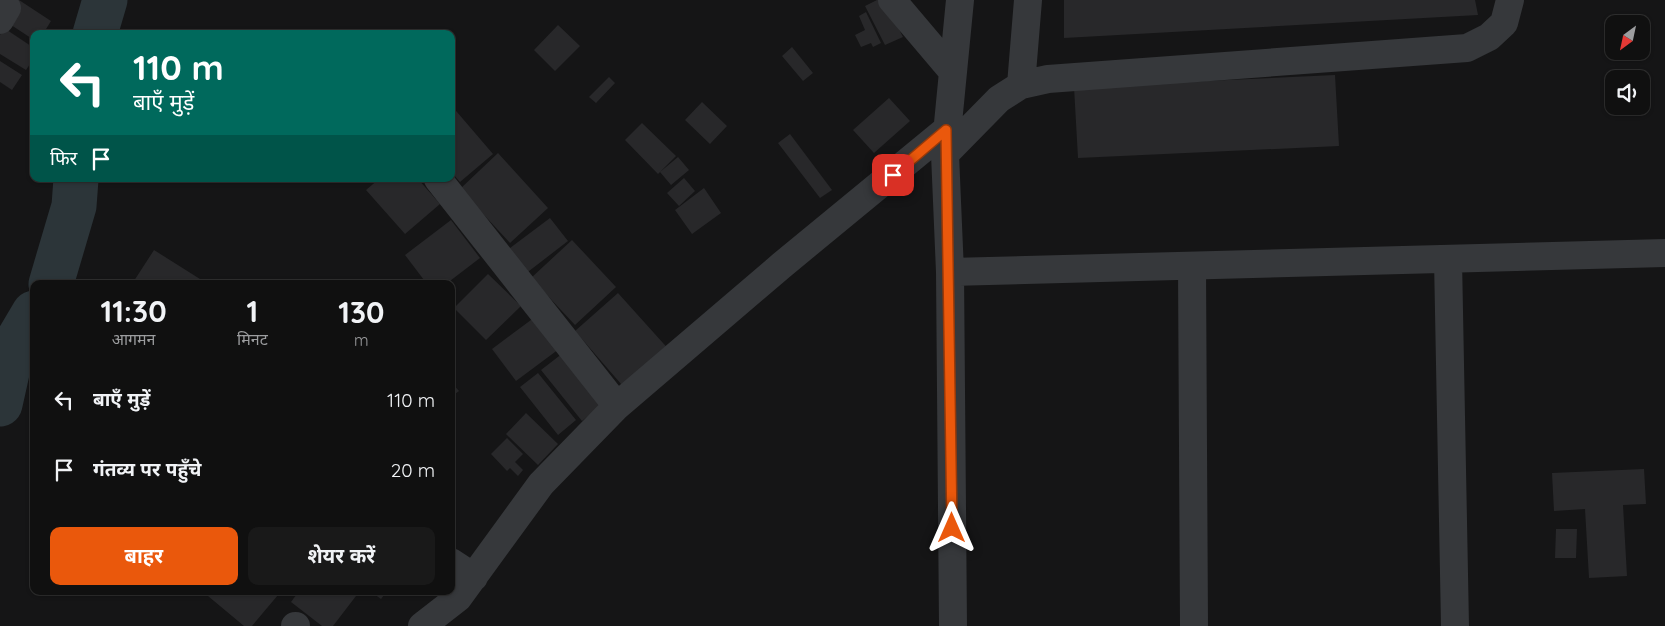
<!DOCTYPE html>
<html lang="hi">
<head>
<meta charset="utf-8">
<style>
  body { margin:0; font-family:Quicksand,"Noto Sans Devanagari",sans-serif; background:#191919; color:#f1f3f6; height:100vh; display:flex; flex-direction:column; font-size:19px; white-space:nowrap }
  * { box-sizing:border-box; margin:0 }
  p { font-size:16px; color:#9c9d9f }
  .icon { flex:none; width:28px; height:28px; fill:none; stroke:currentColor; stroke-width:2; stroke-linecap:round; stroke-linejoin:round }
  .map { position:relative; flex:1; overflow:hidden }
  .panel { position:absolute; left:30px; top:280px; width:425px; height:315px; display:flex; flex-direction:column; background:#101010; border-radius:10px; box-shadow:0 1px 4px #0004,0 0 0 1px #303030 }
  .panel>* { flex:none }
  .guide { position:absolute; left:30px; top:30px; width:425px; height:152px; border-radius:10px; box-shadow:0 1px 4px #0004,0 0 0 1px #303030; background:#00695c; color:#fff; overflow:hidden }
  .needle { width:32px; rotate:213deg }
  .controls { position:absolute; left:1605px; top:15px; display:grid; gap:10px }
  .controls a { display:grid; place-items:center; width:45px; height:45px; border-radius:10px; background:#101010; box-shadow:0 1px 4px #0004,0 0 0 1px #303030; font-size:25px }
  .pin { position:absolute; display:grid; place-items:center; width:42px; height:42px; color:#fff; margin:-21px; border-radius:10px; box-shadow:0 2px 8px #0006 }
  .me { position:absolute; width:55px; margin:-28px; rotate:0deg; stroke-linejoin:round; filter:drop-shadow(0 0 4px #0008) }
  .turn { display:flex; align-items:center; gap:18px; height:105px; padding:0 20px; font-size:22px }
  .turn .icon { width:65px; height:65px; stroke-width:2.5 }
  .turn b { display:block; font-size:35px; line-height:42px }
  .then { display:flex; align-items:center; height:48px; padding:0 20px; background:#0003; gap:10px; font-size:19px }
  .eta { display:flex; justify-content:space-evenly; align-items:center; height:85px; text-align:center }
  .eta b { font-size:30px; font-weight:700; line-height:35px }
  .button { display:flex; gap:10px; margin-top:auto; padding:10px 20px }
  .button a { flex:1; height:58px; border-radius:10px; background:#ea580c; color:#fff; font-size:20px; font-weight:700; line-height:58px; text-align:center }
  .button a+a { background:#191919; color:#f1f3f6 }
  ul { padding:0; list-style:none }
  li { display:flex; align-items:center; gap:15px; height:70px; padding:0 20px }
  li div { flex:1 }
  li b { display:block; font-size:19px }
  li em { font-style:normal }
  .map>svg:first-child { display:block }
  .lines { fill:none; stroke-linecap:round; stroke-linejoin:round }
  .river { stroke:#2c3539; stroke-width:45 }
  .building { fill:#28282a }
  .minor { stroke:#36383b; stroke-width:28 }
  .route-casing { stroke:#983908; stroke-width:12 }
  .route { stroke:#ea580c; stroke-width:9 }
</style>
</head>
<body>
<div class="map">
<svg width="1665" height="626" viewBox="0 0 1665 626">
  <rect width="100%" height="100%" fill="#151516"/>
  <g class="lines">
    <path class="river" d="M95,34L105,0
      M51,284L74,206L76,179
      M0,404L12,350L34,313"/>
  </g>
  <path class="building" d="M19,0L51,21L43,34H34V40L5,21Z
    M877,0H884L903,37L885,45L865,6Z
    M1064,0H1475L1478,15L1064,38Z
    M866,12L881,43L873,47L871,43L861,47L855,35L865,30L859,16Z
    M558,25L580,46L555,71L534,50Z
    M4,28L34,48V58L26,70L0,54V35Z
    M792,47L813,73L803,81L782,56Z
    M0,61L22,75L12,90L0,82Z
    M1335,75L1339,146L1078,158L1074,87Z
    M609,77L615,83L596,103L589,97Z
    M889,98L910,121L874,153L853,130Z
    M702,102L727,126L710,144L685,120Z
    M451,105L493,154L460,182L451,172Z
    M642,123L676,156L658,174L625,140Z
    M790,134L832,190L820,198L778,143Z
    M498,153L548,208L510,243L460,189Z
    M678,157L689,170L671,185L660,172Z
    M684,178L695,191L679,206L667,193Z
    M379,179H418L440,204L405,234L366,190Z
    M704,188L721,213L692,234L675,210Z
    M550,218L568,241L520,278L502,254Z
    M451,220L480,258L446,284H427L405,255Z
    M572,240L616,287L575,325L531,278Z
    M154,250L200,279L197,284H132Z
    M488,274L521,306L486,340L454,308Z
    M618,293L672,353L628,392L575,331Z
    M535,317L559,349L516,381L492,349Z
    M563,353L604,403L582,421L541,370Z
    M538,373L576,420L558,435L520,387Z
    M451,382L459,391L451,397Z
    M526,413L558,444L538,465L506,434Z
    M507,438L523,454L515,462L523,470L518,476L510,468L507,471L491,454Z
    M1644,469L1646,504L1623,505L1627,576L1589,578L1585,509L1554,511L1552,473Z
    M1556,529H1577L1576,558H1555Z
    M202,591H274L278,595L252,626H244Z
    M299,591H349L356,596L333,626H322L291,602Z
    M370,591H387L381,599Z"/>
  <g class="lines">
    <path class="minor" d="M892,0L953,72
      M0,3L7,8L0,20
      M1021,85L1028,0
      M945,154L999,99L1021,85L1048,79L1467,48L1489,37L1504,23L1510,0
      M438,179L617,406
      M1448,259L1455,626
      M1192,267L1194,626
      M950,272L1665,253
      M451,562L474,577
      M295,626H296
      M422,626L458,598L541,484L617,406L782,265L946,130
      M953,626L950,272L945,154L960,0"/>
  </g>
  <g class="lines">
    <defs>
      <path id="route" d="M893,175L946,130L952,528"/>
    </defs>
    <use href="#route" class="route-casing"/>
    <use href="#route" class="route"/>
  </g>
</svg>
<div class="controls">
<a><svg class="needle" viewBox="-14 -14 28 28"><path d="M0-13l5 13h-10z" fill="#e53935"/><path d="M0 13l5-13h-10z" fill="#9c9d9f"/></svg></a>
<a><svg class="icon" aria-label="sound" viewBox="0 0 24 24"><path d="M4 9h4l5-4v14l-5-4H4zM17 9q2 3 0 6"/></svg></a>
</div>
<div class="pin" style="left:893px;top:175px;background:#d93025"><svg class="icon" aria-label="arrive" viewBox="0 0 24 24"><path d="M6 21V4h12l-3 4 3 4H6"/></svg></div>
<svg class="me" style="left:952px;top:528px" viewBox="-20 -20 40 40"><path d="M0-17L14 15 0 8-14 15z" fill="#ea580c" stroke="#fff" stroke-width="4"/></svg>
<div class="guide">
<div class="turn"><svg class="icon" aria-label="left" viewBox="0 0 24 24"><path d="M17 20v-9H6M10 6l-5 5 5 5"/></svg><div><b>110 m</b>बाएँ मुड़ें</div></div>
<div class="then">फिर<svg class="icon" aria-label="arrive" viewBox="0 0 24 24"><path d="M6 21V4h12l-3 4 3 4H6"/></svg></div>
</div>
<section class="panel">
<div class="eta">
<div><b>11:30</b><p>आगमन</p></div>
<div><b>1</b><p>मिनट</p></div>
<div><b>130</b><p>m</p></div>
</div>
<ul>
<li><svg class="icon" aria-label="left" viewBox="0 0 24 24"><path d="M17 20v-9H6M10 6l-5 5 5 5"/></svg><div><b>बाएँ मुड़ें</b></div><em>110 m</em></li>
<li><svg class="icon" aria-label="arrive" viewBox="0 0 24 24"><path d="M6 21V4h12l-3 4 3 4H6"/></svg><div><b>गंतव्य पर पहुँचे</b></div><em>20 m</em></li>
</ul>
<div class="button"><a>बाहर</a><a>शेयर करें</a></div>
</section>
</div>
</body>
</html>
